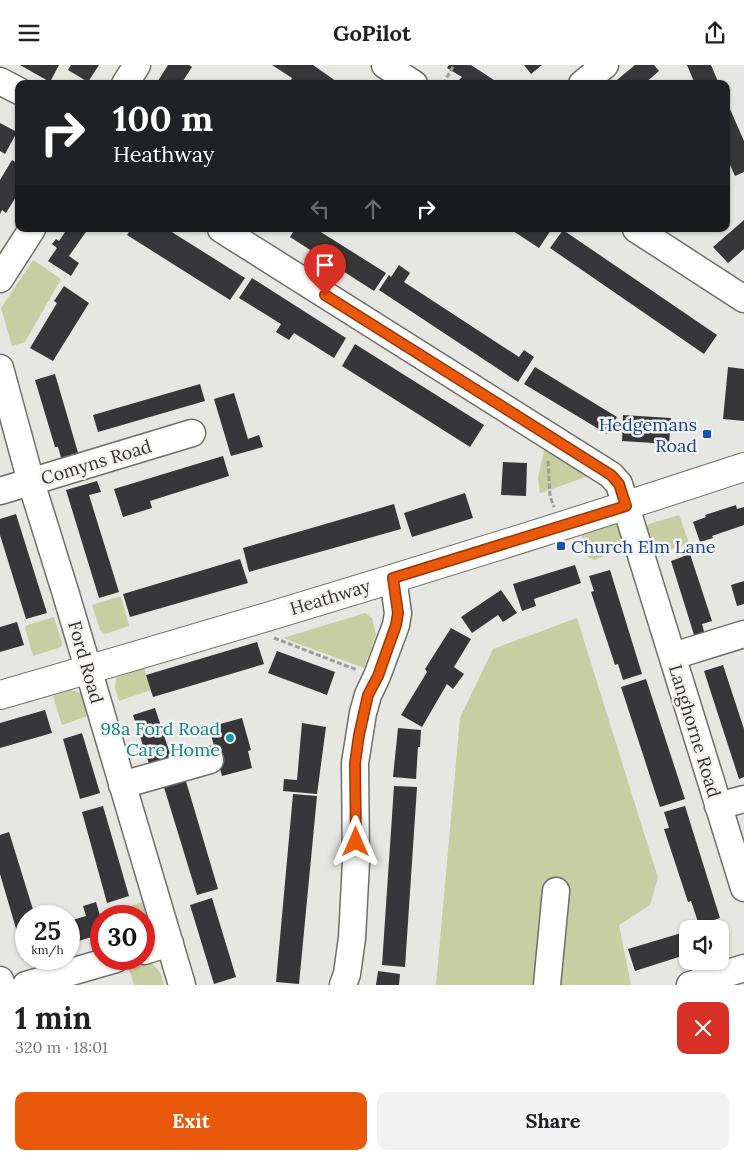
<!DOCTYPE html>
<html lang="en">
<head>
<meta charset="utf-8">
<style>
  body { margin:0; font-family:Lora,serif; background:#f2f2f2; color:#202124; height:100vh; display:flex; flex-direction:column; font-size:19px; white-space:nowrap }
  * { box-sizing:border-box; margin:0 }
  p { font-size:16px; color:#757577 }
  .icon { flex:none; width:28px; height:28px; fill:none; stroke:currentColor; stroke-width:2; stroke-linecap:round; stroke-linejoin:round }
  .map { position:relative; height:920px; overflow:hidden }
  .details { display:flex; flex-direction:column; background:#fff; flex:1 }
  .details>* { flex:none }
  .top-card { position:absolute; left:15px; top:15px; width:715px; height:152px; border-radius:10px; box-shadow:0 1px 4px #0004; background:#202124; color:#fff; overflow:hidden }
  .fabs { position:absolute; left:679px; top:855px; display:grid; gap:10px }
  .fabs a { display:grid; place-items:center; width:50px; height:50px; border-radius:10px; background:#fff; box-shadow:0 1px 4px #0004; font-size:25px }
  .speed { position:absolute; left:15px; top:840px; display:flex; gap:10px; font-size:25px; font-weight:700; text-align:center }
  .speed>* { display:grid; place-content:center; width:65px; height:65px; border-radius:50%; background:#fff; box-shadow:0 1px 4px #0004; line-height:1 }
  .speed small { font-size:12px; font-weight:400 }
  .speed .limit { border:8px solid #d22; background:#fff; color:#111 }
  .pin { position:absolute; display:grid; place-items:center; width:42px; height:42px; color:#fff; margin:-51px -21px; border-radius:50% 50% 50% 0; rotate:-45deg; box-shadow:0 0 5px #0007 }
  .pin .icon { rotate:45deg }
  .me { position:absolute; width:55px; margin:-28px; rotate:0deg; stroke-linejoin:round; filter:drop-shadow(0 0 4px #0008) }
  .turn { display:flex; align-items:center; gap:18px; height:105px; padding:0 15px; font-size:22px }
  .turn .icon { width:65px; height:65px; stroke-width:2.5 }
  .turn b { display:block; font-size:35px; line-height:42px }
  .lanes { display:flex; align-items:center; height:48px; padding:0 15px; background:#0003; justify-content:center; gap:25px; direction:ltr }
  .lanes .off { opacity:.35 }
  .round { display:grid; place-items:center; flex:none; width:52px; height:52px; border-radius:10px; background:#f2f2f2 }
  .head { display:flex; align-items:center; justify-content:space-between; height:85px; padding:0 15px }
  h1 { font-size:30px; font-weight:800; line-height:38px }
  .action { display:flex; gap:10px; margin-top:auto; padding:10px 15px }
  .action a { flex:1; height:58px; border-radius:10px; background:#ea580c; color:#fff; font-size:20px; font-weight:800; line-height:58px; text-align:center }
  .action a+a { background:#f2f2f2; color:#202124 }
  header { display:flex; justify-content:space-between; align-items:center; height:65px; padding:0 15px; background:#fff; font-size:22px; font-weight:800 }
  .map>svg:first-child { display:block }
  .green { fill:#c6cea2 }
  .building { fill:#373639 }
  .lines { fill:none; stroke-linecap:round; stroke-linejoin:round }
  .minor-casing { stroke:#6e6e6b; stroke-width:29 }
  .major-casing { stroke:#6e6e6b; stroke-width:30 }
  .path { stroke:#9c9c99; stroke-width:3; stroke-dasharray:5 2.5; stroke-linecap:butt }
  .minor { stroke:#fff; stroke-width:26 }
  .major { stroke:#fff; stroke-width:28 }
  .route-casing { stroke:#983908; stroke-width:12 }
  .route { stroke:#ea580c; stroke-width:9 }
  .transit-dot { fill:#1a4fb4; stroke:#f4f3f0; stroke-width:2 }
  .culture-dot { fill:#0f9aa8; stroke:#f4f3f0; stroke-width:2 }
  .labels { text-anchor:middle; dominant-baseline:central; stroke-width:5; stroke-linejoin:round; paint-order:stroke }
  .transit-label { font-size:18px; fill:#164399; stroke:#f4f3f0; text-anchor:end }
  .street-label { font-size:18px; fill:#363534; stroke:#f4f3f0 }
  .culture-label { font-size:18px; fill:#0d838f; stroke:#f4f3f0; text-anchor:end }
</style>
</head>
<body>
<header><svg class="icon" aria-label="menu" viewBox="0 0 24 24"><path d="M4 6h16M4 12h16M4 18h16"/></svg>GoPilot<svg class="icon" aria-label="share" viewBox="0 0 24 24"><path d="M12 15V3M7 8l5-5 5 5M5 13v7h14v-7"/></svg></header>
<div class="map">
<svg width="744" height="920" viewBox="0 0 744 920">
  <rect width="100%" height="100%" fill="#e6e6e2"/>
  <path class="green" d="M33,195L61,214L25,277L12,281L1,243Z
    M545,381L586,409V412L540,428L538,413Z
    M679,450L689,478L654,490L646,462L649,459Z
    M615,455L624,483L594,495L588,492L580,466Z
    M121,531L129,561L105,569L100,565L92,540Z
    M365,548L372,553L376,570L364,603L283,573Z
    M54,552L62,578L61,582L33,591L25,563L27,560Z
    M577,553L658,813L650,840L619,860L631,920H436L460,653L493,584Z
    M144,603L151,625L119,636L115,623L116,613Z
    M70,625L79,627L83,633L87,651L62,660L53,631Z
    M142,837L149,856L144,871V851H111V848Z
    M148,897H151L160,907L164,920H134L129,904Z"/>
  <path class="building" d="M20,0H59L50,17Z
    M71,0H99L88,17L68,5Z
    M168,0H189L192,2L181,19H156Z
    M272,0H313L340,19H289L292,13Z
    M449,0H471L500,19H464L459,15L462,12L447,3Z
    M524,0H542L531,9Z
    M635,0H654L659,6L644,19H612Z
    M687,0H711L719,19H695Z
    M726,35L744,76V107L735,111L726,91Z
    M0,58L17,67L5,89L0,86Z
    M12,95L19,99V127L6,148L2,145L0,149V115Z
    M744,155V184L728,198L713,182Z
    M67,164H88L69,191L79,198L71,211L48,196L57,183L52,179L56,174L59,176Z
    M124,164H167L245,213L230,235L127,170L129,167Z
    M295,164H316L386,208L374,226L290,172Z
    M510,164H549L551,165L539,183Z
    M563,165L717,270L704,289L550,183Z
    M399,200L410,208L404,217L519,292L524,285L534,292L518,317L379,225L389,210L391,212Z
    M252,213L346,273L334,293L294,268L289,275L276,267L281,259L239,233Z
    M64,221L89,238L53,296L30,283L57,238L54,236Z
    M355,279L484,360L470,382L342,301Z
    M535,302L617,352L607,369L524,319Z
    M728,302L744,304V356L723,354Z
    M55,309L79,391L62,396L58,382H55L35,315Z
    M200,319L205,336L98,367L93,350Z
    M234,328L248,374L259,370L263,382L231,391L214,334Z
    M623,350L671,353L669,379L622,376Z
    M223,391L229,411L150,436L152,443L123,452L114,424Z
    M503,397L527,398L526,431L501,430Z
    M97,416L101,427L89,430L119,527L99,533L66,425Z
    M465,428L473,453L412,472L404,448Z
    M394,439L401,464L249,507L243,483Z
    M736,440L737,444L744,442V460L712,471L713,473L700,477L693,457L706,452L705,450Z
    M16,449L47,548L26,554L0,470V454Z
    M690,489L712,556L702,559L705,570L695,573L671,496Z
    M240,494L248,518L130,552L123,529Z
    M575,500L581,518L534,534L536,541L522,546L513,519Z
    M610,505L642,609L623,615L618,599L615,600L591,527L594,526L589,511Z
    M744,516V539L737,541L731,520Z
    M501,525L517,548L503,557L498,550L472,568L461,552Z
    M17,557L24,580L0,587V562Z
    M451,563L471,574L454,602L464,609L453,624L447,619L422,662L401,650L427,607L425,604Z
    M257,577L264,599L153,632L146,610Z
    M277,586L335,607L327,630L268,608Z
    M723,600L744,664V712L739,714L704,606Z
    M646,614L685,734L660,742L621,622Z
    M155,643L174,701L152,708L133,650Z
    M45,645L52,668L0,683V658Z
    M242,653L251,685L248,686L252,703L222,711L209,662Z
    M302,658L326,662L317,729L283,726L284,714L297,715Z
    M398,663L421,665L420,682H418L416,714L393,712Z
    M82,668L100,728L80,734L63,674Z
    M185,713L218,824L197,830L163,719Z
    M394,721L417,722L405,902L382,900Z
    M293,729L317,731L299,919L276,917Z
    M103,741L129,831L107,838L82,747Z
    M685,741L720,853L699,860L691,836L688,837L664,764L669,763L664,747Z
    M9,767L35,851H26V864L17,867L0,809V770Z
    M212,833L236,912L214,919L190,840Z
    M96,837L101,854V869L69,879V856L86,851L83,841Z
    M688,866V889L635,906L628,884Z
    M378,906L400,909L399,920H376Z"/>
  <g class="lines">
    <defs>
      <path id="minor" d="M385,0L414,19
        M0,16L19,26
        M125,19L137,0
        M582,19L605,0
        M221,164L611,410L619,419L744,823
        M636,164L744,234
        M0,214L32,164
        M0,303L31,417L65,526L182,920
        M0,426L192,368
        M673,591L744,569
        M122,720L210,695
        M718,741L744,734
        M144,886L170,878
        M0,915L2,920
        M26,920L116,894
        M343,920L347,909L352,873L356,797L355,698L363,648L368,630L377,611L396,560L398,548L393,513
        M547,920L556,826
        M690,920L744,903"/>
      <path id="major" d="M0,630C249,559 498,483 744,402"/>
    </defs>
    <use href="#minor" class="minor-casing"/>
    <use href="#major" class="major-casing"/>
    <path class="path" d="M443,19L454,0
      M548,396L550,431L554,442
      M274,573L357,605"/>
    <use href="#minor" class="minor"/>
    <use href="#major" class="major"/>
  </g>
  <g class="lines">
    <defs>
      <path id="route" d="M325,230L611,410L619,419L626,441L393,513L398,548L396,560L378,611L368,630L359,670L355,698L356,777"/>
    </defs>
    <use href="#route" class="route-casing"/>
    <use href="#route" class="route"/>
  </g>
  <g class="transit-dot">
    <rect x="702" y="364" width="10" height="10" rx="2.5"/>
    <rect x="556" y="476" width="10" height="10" rx="2.5"/>
  </g>
  <circle class="culture-dot" cx="230" cy="673" r="5"/>
  <g class="labels">
    <g class="transit-label">
      <text x="697" y="359">Hedgemans<tspan x="697" dy="21">Road</tspan></text>
      <text x="571" y="481" text-anchor="start">Church Elm Lane</text>
    </g>
    <g class="street-label">
      <text transform="translate(96 397) rotate(-17)">Comyns Road</text>
      <text transform="translate(330 532) rotate(-17)">Heathway</text>
      <text transform="translate(86 597) rotate(74)">Ford Road</text>
      <text transform="translate(695 666) rotate(73)">Langhorne Road</text>
    </g>
    <g class="culture-label">
      <text x="220" y="663">98a Ford Road<tspan x="220" dy="21">Care Home</tspan></text>
    </g>
  </g>
</svg>
<div class="fabs">
<a><svg class="icon" aria-label="sound" viewBox="0 0 24 24"><path d="M4 9h4l5-4v14l-5-4H4zM17 9q2 3 0 6"/></svg></a>
</div>
<div class="speed"><div>25<small>km/h</small></div><div class="limit">30</div></div>
<div class="pin" style="left:325px;top:230px;background:#d93025"><svg class="icon" aria-label="arrive" viewBox="0 0 24 24"><path d="M6 21V4h12l-3 4 3 4H6"/></svg></div>
<svg class="me" style="left:356px;top:777px" viewBox="-20 -20 40 40"><path d="M0-17L14 15 0 8-14 15z" fill="#ea580c" stroke="#fff" stroke-width="4"/></svg>
<div class="top-card">
<div class="turn"><svg class="icon" aria-label="right" viewBox="0 0 24 24"><path d="M7 20v-9h11M14 6l5 5-5 5"/></svg><div><b>100 m</b>Heathway</div></div>
<div class="lanes"><svg class="icon off" aria-label="left" viewBox="0 0 24 24"><path d="M17 20v-9H6M10 6l-5 5 5 5"/></svg><svg class="icon off" aria-label="ahead" viewBox="0 0 24 24"><path d="M12 20V5M6 11l6-6 6 6"/></svg><svg class="icon" aria-label="right" viewBox="0 0 24 24"><path d="M7 20v-9h11M14 6l5 5-5 5"/></svg></div>
</div>
</div>
<section class="details">
<div class="head"><div><h1>1 min</h1><p>320 m · 18:01</p></div><a class="round" style="background:#d93025;color:#fff"><svg class="icon" aria-label="close" viewBox="0 0 24 24"><path d="M6 6l12 12M18 6L6 18"/></svg></a></div>
<div class="action"><a>Exit</a><a>Share</a></div>
</section>
</body>
</html>
